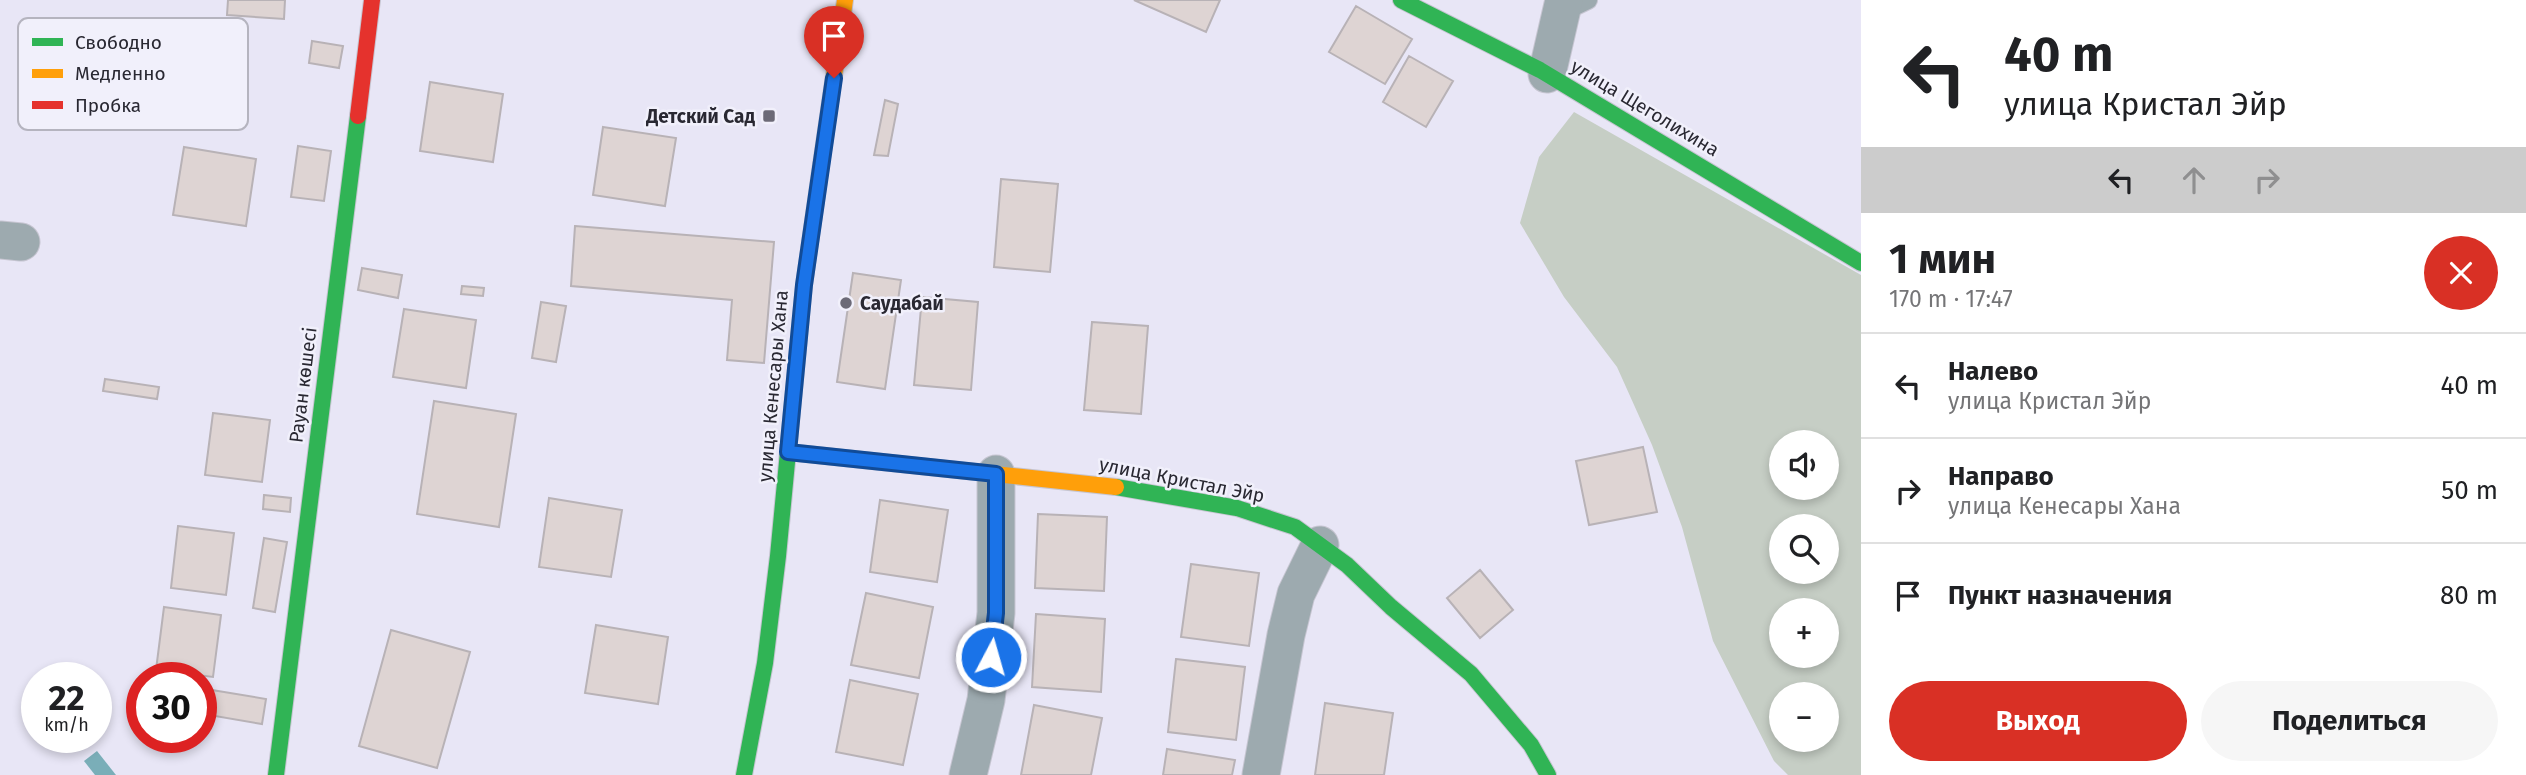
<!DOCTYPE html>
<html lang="ru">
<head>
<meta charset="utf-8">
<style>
  body { margin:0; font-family:"Fira Sans",sans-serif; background:#f6f6f6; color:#202124; height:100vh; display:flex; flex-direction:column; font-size:26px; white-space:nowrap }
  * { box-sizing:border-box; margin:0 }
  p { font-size:23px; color:#757577 }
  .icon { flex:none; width:38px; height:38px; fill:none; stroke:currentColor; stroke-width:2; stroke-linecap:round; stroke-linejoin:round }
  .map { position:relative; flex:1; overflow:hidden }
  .details { display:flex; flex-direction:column; background:#fff; width:665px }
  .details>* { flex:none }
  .hud { background:#fff; color:#202124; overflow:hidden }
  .fabs { position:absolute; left:1769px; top:430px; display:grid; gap:14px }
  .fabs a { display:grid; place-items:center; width:70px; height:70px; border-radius:50%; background:#fff; box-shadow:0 4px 10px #0003; font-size:35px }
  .speed { position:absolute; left:21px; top:662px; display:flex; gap:14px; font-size:35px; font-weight:700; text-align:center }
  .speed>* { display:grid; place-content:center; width:91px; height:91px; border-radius:50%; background:#fff; box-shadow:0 4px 10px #0003; line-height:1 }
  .speed small { font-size:18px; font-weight:400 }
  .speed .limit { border:10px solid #d22; background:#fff; color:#111 }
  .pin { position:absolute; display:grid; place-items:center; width:60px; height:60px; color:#fff; margin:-72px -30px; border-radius:50% 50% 50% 0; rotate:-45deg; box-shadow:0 0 7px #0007 }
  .pin .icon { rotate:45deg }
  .me { position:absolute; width:77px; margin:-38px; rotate:6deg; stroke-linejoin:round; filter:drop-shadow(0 0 5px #0008) }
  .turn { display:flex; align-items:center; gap:24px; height:147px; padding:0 28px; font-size:32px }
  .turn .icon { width:91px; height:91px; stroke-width:2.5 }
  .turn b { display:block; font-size:49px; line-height:60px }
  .lanes { display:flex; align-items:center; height:66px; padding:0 28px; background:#0003; justify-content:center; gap:35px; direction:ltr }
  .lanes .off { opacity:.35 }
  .round { display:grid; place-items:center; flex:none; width:74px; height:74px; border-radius:37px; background:#f6f6f6 }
  .summary { display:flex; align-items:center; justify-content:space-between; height:119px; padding:0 28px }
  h1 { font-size:42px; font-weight:700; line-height:52px }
  .action { display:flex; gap:14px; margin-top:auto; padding:14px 28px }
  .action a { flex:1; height:80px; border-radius:42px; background:#d93025; color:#fff; font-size:28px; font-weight:700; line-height:80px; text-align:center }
  .action a+a { background:#f6f6f6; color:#202124 }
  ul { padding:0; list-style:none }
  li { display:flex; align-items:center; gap:21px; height:105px; padding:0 28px; border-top:2px solid #e0e0e0 }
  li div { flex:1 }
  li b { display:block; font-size:26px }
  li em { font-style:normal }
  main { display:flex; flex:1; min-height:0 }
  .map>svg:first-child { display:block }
  .green { fill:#c6cec5; fill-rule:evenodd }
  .water { fill:#7aaeb8 }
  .building { fill:#ded4d3; stroke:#b8b2b6; stroke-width:2 }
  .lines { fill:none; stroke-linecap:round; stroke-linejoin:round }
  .lane-casing { stroke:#c6c5d1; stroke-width:20 }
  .street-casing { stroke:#c6c5d1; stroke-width:39 }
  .fast-casing { stroke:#c6c5d1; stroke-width:18 }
  .slow-casing { stroke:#c6c5d1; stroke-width:18 }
  .jam-casing { stroke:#c6c5d1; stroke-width:18 }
  .lane { stroke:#9daaaf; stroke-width:18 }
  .street { stroke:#9daaaf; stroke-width:37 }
  .fast { stroke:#30b455; stroke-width:16 }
  .slow { stroke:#ff9f0a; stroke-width:16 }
  .jam { stroke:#e5322d; stroke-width:16 }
  .route-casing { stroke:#114b97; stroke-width:18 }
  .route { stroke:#1a73e8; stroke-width:12 }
  .poi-dot { fill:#6c6a77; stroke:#f1f0fb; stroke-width:2.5 }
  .labels { text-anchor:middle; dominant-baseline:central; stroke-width:5; stroke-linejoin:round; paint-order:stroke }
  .street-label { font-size:19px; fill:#292832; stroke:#f1f0fb }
  .poi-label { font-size:19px; font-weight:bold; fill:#292832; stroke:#f1f0fb; text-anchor:end }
  .key { fill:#f1f0fb; stroke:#b5b4bf; stroke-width:2 }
  .key-label { font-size:19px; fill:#292832 }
</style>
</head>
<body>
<main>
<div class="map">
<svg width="1861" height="775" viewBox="0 0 1861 775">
  <rect width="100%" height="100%" fill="#e8e6f6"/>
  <path class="green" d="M1574,112L1861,275V775H1788L1774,761L1713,641L1682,527L1652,445L1617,367L1564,297L1520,223L1539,157ZM1782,443H1827V488H1782ZM1782,527H1827V572H1782ZM1782,611H1827V656H1782ZM1782,695H1827V740H1782Z"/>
  <path class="water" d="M97,751L116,775H95L84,761Z"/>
  <path class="building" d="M228,0H285L284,19L227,15Z
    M1134,0H1220L1206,32Z
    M1356,6L1412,39L1385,84L1329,52Z
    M312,41L343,46L339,68L309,63Z
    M1409,56L1453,81L1426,127L1383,102Z
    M430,82L503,94L493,162L420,151Z
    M885,100L898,104L888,156L874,155Z
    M603,127L676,138L665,206L593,195Z
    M298,146L331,151L324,201L291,197Z
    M184,147L256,159L246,226L173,215Z
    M1001,179L1058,184L1050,272L994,267Z
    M575,226L774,242L764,363L727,360L732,300L571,286Z
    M362,268L402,275L398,298L358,290Z
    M853,273L901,280L885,389L837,382Z
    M462,286L484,288L483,296L461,294Z
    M922,297L978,302L971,390L914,385Z
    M541,302L566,306L556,362L532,358Z
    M404,309L476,320L466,388L393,377Z
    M1092,322L1148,326L1141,414L1084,410Z
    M105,379L159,387L157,399L103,391Z
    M434,401L516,414L499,527L417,514Z
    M213,413L270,420L262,482L205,475Z
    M1643,447L1657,512L1589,525L1576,461Z
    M264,495L291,498L290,512L263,509Z
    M549,498L622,510L611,577L539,567Z
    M880,500L948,510L937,582L870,572Z
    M1038,514L1107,517L1104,591L1035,588Z
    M178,526L234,533L226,595L171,588Z
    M264,538L287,542L275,612L253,608Z
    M1191,564L1259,573L1249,646L1181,637Z
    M1480,570L1513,610L1480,638L1447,598Z
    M866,593L933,607L919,678L851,665Z
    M164,607L221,615L213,677L156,670Z
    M1036,614L1105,619L1101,692L1032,687Z
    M596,625L668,637L658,704L585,693Z
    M391,630L470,652L437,768L359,746Z
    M1176,659L1245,667L1236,740L1168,732Z
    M850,680L918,694L903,765L836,752Z
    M212,690L266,699L262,724L209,715Z
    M1325,703L1393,713L1384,775H1315Z
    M1034,705L1102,718L1091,775H1021Z
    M1167,749L1235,760L1232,775H1163Z"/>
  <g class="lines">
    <defs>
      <path id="lane" d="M1561,13L1588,0"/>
      <path id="street" d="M1547,74L1564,0
        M0,240L21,242
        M968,775L986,700L996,613V474
        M1261,775L1286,635L1296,594L1320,545"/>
      <path id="fast" d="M1401,0L1540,70L1861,263
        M1116,487L1237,508L1295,527L1347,565L1391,607L1471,674L1531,745L1548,775
        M276,775L358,116
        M744,775L765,663L778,556L804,285L821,165"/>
      <path id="slow" d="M821,165L845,0
        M788,452L1116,487"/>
      <path id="jam" d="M358,116L372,0"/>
    </defs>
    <use href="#lane" class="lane-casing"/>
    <use href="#street" class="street-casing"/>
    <use href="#fast" class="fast-casing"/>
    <use href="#slow" class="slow-casing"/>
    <use href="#jam" class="jam-casing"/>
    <use href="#lane" class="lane"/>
    <use href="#street" class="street"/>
    <use href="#fast" class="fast"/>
    <use href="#slow" class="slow"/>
    <use href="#jam" class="jam"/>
  </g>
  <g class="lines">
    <defs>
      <path id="route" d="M834,78L804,285L788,452L996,474V613L991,657"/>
    </defs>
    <use href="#route" class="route-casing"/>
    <use href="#route" class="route"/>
  </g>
  <g class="poi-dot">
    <rect x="762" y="109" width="14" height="14" rx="3.5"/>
    <circle cx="846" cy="303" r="7"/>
  </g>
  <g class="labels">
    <g class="street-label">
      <text transform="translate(1645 108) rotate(31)">улица Щеголихина</text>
      <text transform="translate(303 385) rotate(-83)">Рауан көшесі</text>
      <text transform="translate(773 386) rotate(-85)">улица Кенесары Хана</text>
      <text transform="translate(1182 480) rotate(11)">улица Кристал Эйр</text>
    </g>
    <g class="poi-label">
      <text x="755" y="116">Детский Сад</text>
      <text x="860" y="303" text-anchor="start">Саудабай</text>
    </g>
  </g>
  <rect x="18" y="18" width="230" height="112" rx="10" class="key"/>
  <rect x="32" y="38" width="31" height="8" fill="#30b455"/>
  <rect x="32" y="69" width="31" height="9" fill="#ff9f0a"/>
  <rect x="32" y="101" width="31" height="8" fill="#e5322d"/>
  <g class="key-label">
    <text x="75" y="49">Свободно</text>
    <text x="75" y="80">Медленно</text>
    <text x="75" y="112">Пробка</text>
  </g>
</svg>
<div class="fabs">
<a><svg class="icon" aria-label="sound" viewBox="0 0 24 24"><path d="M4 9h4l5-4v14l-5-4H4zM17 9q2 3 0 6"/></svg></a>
<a><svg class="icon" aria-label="search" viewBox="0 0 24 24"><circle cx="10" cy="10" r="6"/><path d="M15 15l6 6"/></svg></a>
<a>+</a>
<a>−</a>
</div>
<div class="speed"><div>22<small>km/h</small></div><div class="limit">30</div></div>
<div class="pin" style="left:834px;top:78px;background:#d93025"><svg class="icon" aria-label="arrive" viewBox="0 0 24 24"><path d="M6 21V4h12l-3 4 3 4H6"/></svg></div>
<svg class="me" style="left:991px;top:657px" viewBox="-20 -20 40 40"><circle r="17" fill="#1a73e8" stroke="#fff" stroke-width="3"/><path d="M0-11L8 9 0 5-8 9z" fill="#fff"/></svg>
</div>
<section class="details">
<div class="hud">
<div class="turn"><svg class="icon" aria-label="left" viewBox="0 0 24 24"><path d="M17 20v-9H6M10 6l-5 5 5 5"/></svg><div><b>40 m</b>улица Кристал Эйр</div></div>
<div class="lanes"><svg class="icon" aria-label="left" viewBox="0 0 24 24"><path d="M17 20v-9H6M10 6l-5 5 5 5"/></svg><svg class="icon off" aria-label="ahead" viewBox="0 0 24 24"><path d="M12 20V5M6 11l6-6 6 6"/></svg><svg class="icon off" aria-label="right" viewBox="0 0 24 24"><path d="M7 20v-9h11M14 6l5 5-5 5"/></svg></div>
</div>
<div class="summary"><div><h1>1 мин</h1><p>170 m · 17:47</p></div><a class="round" style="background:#d93025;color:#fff"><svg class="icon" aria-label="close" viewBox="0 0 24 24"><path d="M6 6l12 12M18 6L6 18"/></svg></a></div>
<ul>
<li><svg class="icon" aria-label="left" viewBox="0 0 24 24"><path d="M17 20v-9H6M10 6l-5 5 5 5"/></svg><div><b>Налево</b><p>улица Кристал Эйр</p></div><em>40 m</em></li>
<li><svg class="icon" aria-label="right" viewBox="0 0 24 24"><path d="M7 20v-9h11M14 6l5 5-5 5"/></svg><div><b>Направо</b><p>улица Кенесары Хана</p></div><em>50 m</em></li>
<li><svg class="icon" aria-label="arrive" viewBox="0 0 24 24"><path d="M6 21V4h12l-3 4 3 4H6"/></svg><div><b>Пункт назначения</b></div><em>80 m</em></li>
</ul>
<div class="action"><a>Выход</a><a>Поделиться</a></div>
</section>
</main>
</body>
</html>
